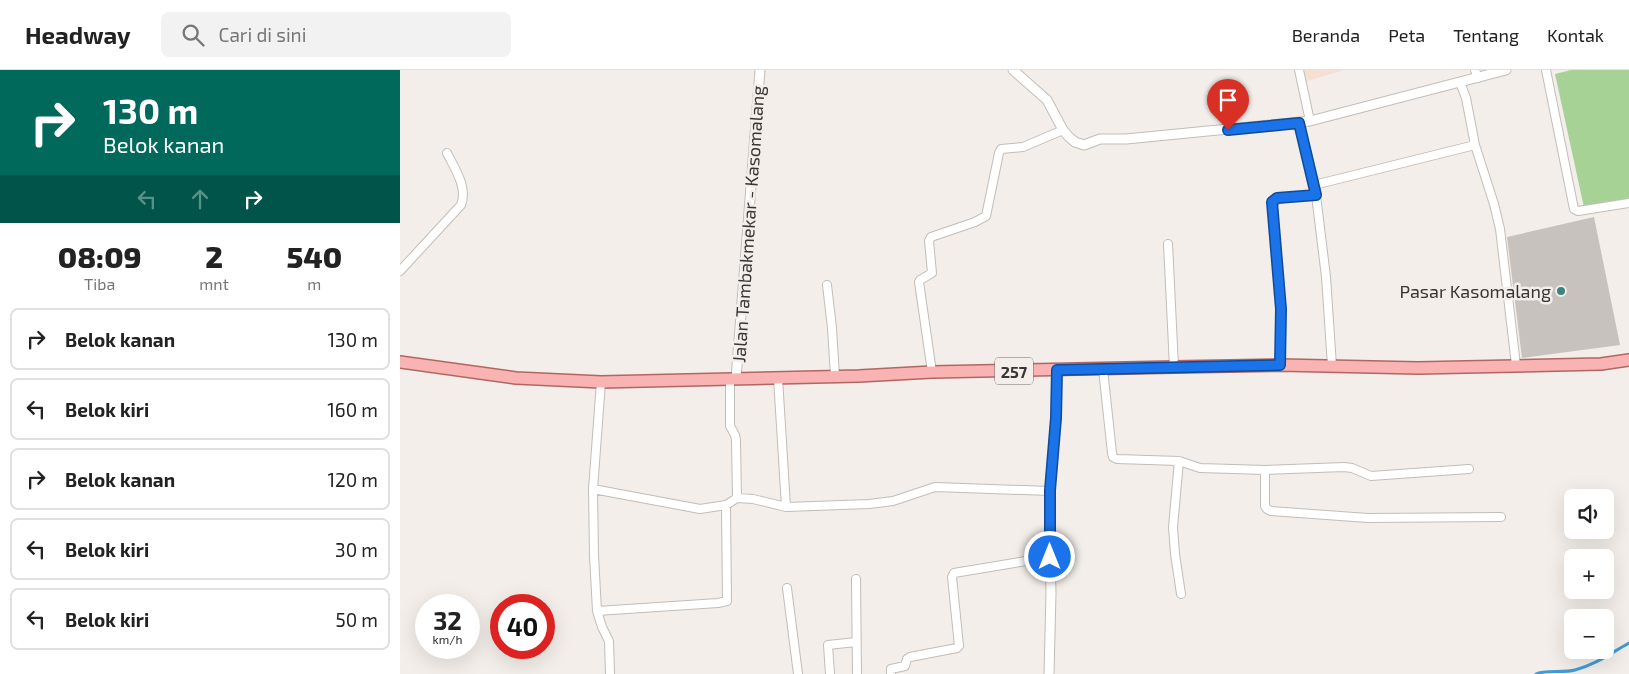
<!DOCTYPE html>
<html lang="id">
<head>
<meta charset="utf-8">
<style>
  body { margin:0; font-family:"Exo 2",sans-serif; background:#f2f2f2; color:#222; height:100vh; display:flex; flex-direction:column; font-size:19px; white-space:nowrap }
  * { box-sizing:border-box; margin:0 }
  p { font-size:16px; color:#767676 }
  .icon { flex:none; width:28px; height:28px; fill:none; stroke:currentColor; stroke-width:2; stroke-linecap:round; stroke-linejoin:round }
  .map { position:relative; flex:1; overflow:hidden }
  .sheet { display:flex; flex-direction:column; background:#fff; width:400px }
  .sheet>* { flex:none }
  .hud { background:#00695c; color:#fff; overflow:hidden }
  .tools { position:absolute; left:1164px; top:419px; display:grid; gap:10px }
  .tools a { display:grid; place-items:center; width:50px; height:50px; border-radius:8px; background:#fff; box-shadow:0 5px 20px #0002; font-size:25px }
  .speed { position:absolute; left:15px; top:524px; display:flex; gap:10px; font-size:25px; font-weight:700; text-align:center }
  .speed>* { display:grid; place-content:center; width:65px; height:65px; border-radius:50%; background:#fff; box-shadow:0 5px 20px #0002; line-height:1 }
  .speed small { font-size:12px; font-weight:400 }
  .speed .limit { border:8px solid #d22; background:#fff; color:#111 }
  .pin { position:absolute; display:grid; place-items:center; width:42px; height:42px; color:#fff; margin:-51px -21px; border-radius:50% 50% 50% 0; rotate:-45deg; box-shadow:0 0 5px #0007 }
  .pin .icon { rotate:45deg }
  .me { position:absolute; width:55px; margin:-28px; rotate:0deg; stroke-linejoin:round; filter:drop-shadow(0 0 4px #0008) }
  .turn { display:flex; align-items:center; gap:18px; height:105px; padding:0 20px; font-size:22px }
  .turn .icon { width:65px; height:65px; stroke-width:2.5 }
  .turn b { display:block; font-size:35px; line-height:42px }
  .lanes { display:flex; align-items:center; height:48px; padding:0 20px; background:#0003; justify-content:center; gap:25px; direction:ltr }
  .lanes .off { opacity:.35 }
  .eta { display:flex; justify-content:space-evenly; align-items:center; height:85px; text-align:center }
  .eta b { font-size:30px; font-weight:800; line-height:35px }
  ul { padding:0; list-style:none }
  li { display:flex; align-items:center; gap:15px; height:62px; margin:0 10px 8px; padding:0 10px; border:2px solid #e0e0e0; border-radius:8px }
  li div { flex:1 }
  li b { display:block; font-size:19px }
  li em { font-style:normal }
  header { display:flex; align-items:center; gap:30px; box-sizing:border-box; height:70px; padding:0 25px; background:#fff; border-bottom:1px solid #e0e0e0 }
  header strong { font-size:24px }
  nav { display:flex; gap:28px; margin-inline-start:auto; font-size:18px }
  .search { width:350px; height:45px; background:#f2f2f2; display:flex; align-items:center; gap:12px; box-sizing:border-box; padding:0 18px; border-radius:8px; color:#767676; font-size:19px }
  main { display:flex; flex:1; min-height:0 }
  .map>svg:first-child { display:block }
  .education { fill:#f6e0d3 }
  .green { fill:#a7d296 }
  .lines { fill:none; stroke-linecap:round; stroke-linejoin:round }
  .stream { stroke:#419cd6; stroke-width:3 }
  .building { fill:#c7c2be }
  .minor-casing { stroke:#c2bdb9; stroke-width:10 }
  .tertiary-casing { stroke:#c2bdb9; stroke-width:11 }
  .primary-casing { stroke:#b26664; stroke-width:14 }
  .minor { stroke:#fff; stroke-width:8 }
  .tertiary { stroke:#fff; stroke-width:9 }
  .primary { stroke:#f8b3b2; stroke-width:11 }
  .route-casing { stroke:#114b97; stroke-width:12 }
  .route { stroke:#1a73e8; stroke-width:9 }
  .poi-dot { fill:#3c8482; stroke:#f3eee9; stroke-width:2 }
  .labels { text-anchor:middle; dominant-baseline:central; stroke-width:5; stroke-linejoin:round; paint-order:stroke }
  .shield { fill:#f3eee9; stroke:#706c6a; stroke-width:1 }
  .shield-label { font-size:16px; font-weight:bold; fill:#383534 }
  .street-label { font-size:18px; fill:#383534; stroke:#f3eee9 }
  .poi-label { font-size:18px; fill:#383534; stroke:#f3eee9; text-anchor:end }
</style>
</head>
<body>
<header>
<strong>Headway</strong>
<div class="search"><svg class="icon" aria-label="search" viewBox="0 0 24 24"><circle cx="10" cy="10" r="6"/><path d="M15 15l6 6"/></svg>Cari di sini</div>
<nav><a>Beranda</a><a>Peta</a><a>Tentang</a><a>Kontak</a></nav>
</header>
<main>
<section class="sheet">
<div class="hud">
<div class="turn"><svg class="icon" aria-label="right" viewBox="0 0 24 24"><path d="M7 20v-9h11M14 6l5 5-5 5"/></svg><div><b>130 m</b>Belok kanan</div></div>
<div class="lanes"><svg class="icon off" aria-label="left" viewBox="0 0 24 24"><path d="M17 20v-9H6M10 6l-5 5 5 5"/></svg><svg class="icon off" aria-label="ahead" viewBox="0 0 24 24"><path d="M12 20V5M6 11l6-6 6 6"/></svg><svg class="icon" aria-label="right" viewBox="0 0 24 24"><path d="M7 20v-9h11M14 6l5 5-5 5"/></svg></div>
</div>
<div class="eta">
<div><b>08:09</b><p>Tiba</p></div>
<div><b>2</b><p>mnt</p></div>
<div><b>540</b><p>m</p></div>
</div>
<ul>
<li><svg class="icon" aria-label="right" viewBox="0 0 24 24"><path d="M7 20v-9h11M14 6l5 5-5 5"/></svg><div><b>Belok kanan</b></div><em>130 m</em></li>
<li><svg class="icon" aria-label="left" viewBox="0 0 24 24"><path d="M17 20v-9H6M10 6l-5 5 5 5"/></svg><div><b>Belok kiri</b></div><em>160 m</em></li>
<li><svg class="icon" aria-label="right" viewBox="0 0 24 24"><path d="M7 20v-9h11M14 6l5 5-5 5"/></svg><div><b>Belok kanan</b></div><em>120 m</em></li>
<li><svg class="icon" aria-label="left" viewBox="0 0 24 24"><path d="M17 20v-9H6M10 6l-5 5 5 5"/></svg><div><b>Belok kiri</b></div><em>30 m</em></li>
<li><svg class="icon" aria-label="left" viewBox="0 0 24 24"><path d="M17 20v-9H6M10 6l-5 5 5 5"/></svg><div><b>Belok kiri</b></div><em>50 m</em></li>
</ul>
</section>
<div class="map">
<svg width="1229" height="604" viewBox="0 0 1229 604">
  <rect width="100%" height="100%" fill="#f3eee9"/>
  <path class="education" d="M902,0H944L904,12Z"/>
  <path class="green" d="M1171,0H1229V135L1185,142L1155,4Z"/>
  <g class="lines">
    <path class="stream" d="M1136,604C1144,600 1164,603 1175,600C1195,595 1211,583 1229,573"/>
  </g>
  <path class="building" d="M1194,147L1220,275L1122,288L1107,167Z"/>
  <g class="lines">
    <defs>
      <path id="minor" d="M899,0L910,51
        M1075,0L1078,8
        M1146,0L1174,139L1178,141L1229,133
        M1060,12L1066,28L1075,75L1094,134L1100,159L1116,295
        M899,53L916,125L926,207L932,296
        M914,115L1075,75
        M768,174L774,297
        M0,201L61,135C68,118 55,99 47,83
        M427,215L432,258L435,306
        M880,295L881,239L872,132L875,129L916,125
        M703,299L712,383L713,387L717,389L779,391L800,398L865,400L944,397L952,398L971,406L1069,399
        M532,302L519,212L520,210L532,203L529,171L531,167L575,152L586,146L599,83L601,79L623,77L663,60
        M378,308L386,437
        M330,309V356L335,365L336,370L337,428
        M201,312L193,419L194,485L197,541L202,557L209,571L210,604
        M779,391L773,457L775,484L781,524
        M865,400V436L867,439L871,441L968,448L1101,447
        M193,419L300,439L326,435L337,428L353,429L386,437L469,434L493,431L535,417L650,421
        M456,509L457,604
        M387,518L398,604
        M197,541L318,533L327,531L326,435
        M430,604L428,575L456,572
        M491,604V599L505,596L507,589L510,587L557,578L559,576L552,507L554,503L650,487"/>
      <path id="tertiary" d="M613,0L647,30L663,60L669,67L675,72L684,75L700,69H726L910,51L1106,0
        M336,309L360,0
        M649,604L651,523L650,487V421L656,348L657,300"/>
      <path id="primary" d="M0,292L116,308L201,312L459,306L532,302L774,297L880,295L1018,298L1201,294L1229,290"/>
    </defs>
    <use href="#minor" class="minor-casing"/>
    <use href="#tertiary" class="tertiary-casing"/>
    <use href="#primary" class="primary-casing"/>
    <use href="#minor" class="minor"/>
    <use href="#tertiary" class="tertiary"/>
    <use href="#primary" class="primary"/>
  </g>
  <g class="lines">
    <defs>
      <path id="route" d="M650,487V420L656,348L657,300L880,295L881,239L872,132L877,128L916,125L899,53L828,60"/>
    </defs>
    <use href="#route" class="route-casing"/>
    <use href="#route" class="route"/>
  </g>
  <circle class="poi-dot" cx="1161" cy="221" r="5"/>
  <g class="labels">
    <rect class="shield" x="595" y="287.5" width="38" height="27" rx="4"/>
    <g class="shield-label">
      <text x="614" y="301">257</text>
    </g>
    <g class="street-label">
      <text transform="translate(348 154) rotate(-86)">Jalan Tambakmekar - Kasomalang</text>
    </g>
    <g class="poi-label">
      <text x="1151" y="221">Pasar Kasomalang</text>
    </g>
  </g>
</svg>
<div class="tools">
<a><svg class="icon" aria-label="sound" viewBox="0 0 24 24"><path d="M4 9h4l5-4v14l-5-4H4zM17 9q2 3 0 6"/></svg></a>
<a>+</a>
<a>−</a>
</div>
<div class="speed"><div>32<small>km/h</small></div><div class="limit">40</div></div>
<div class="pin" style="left:828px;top:60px;background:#d93025"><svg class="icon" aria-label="arrive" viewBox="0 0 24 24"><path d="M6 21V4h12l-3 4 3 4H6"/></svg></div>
<svg class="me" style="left:650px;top:487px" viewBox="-20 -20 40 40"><circle r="17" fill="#1a73e8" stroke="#fff" stroke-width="3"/><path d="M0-11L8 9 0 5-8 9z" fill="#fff"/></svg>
</div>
</main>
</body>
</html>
